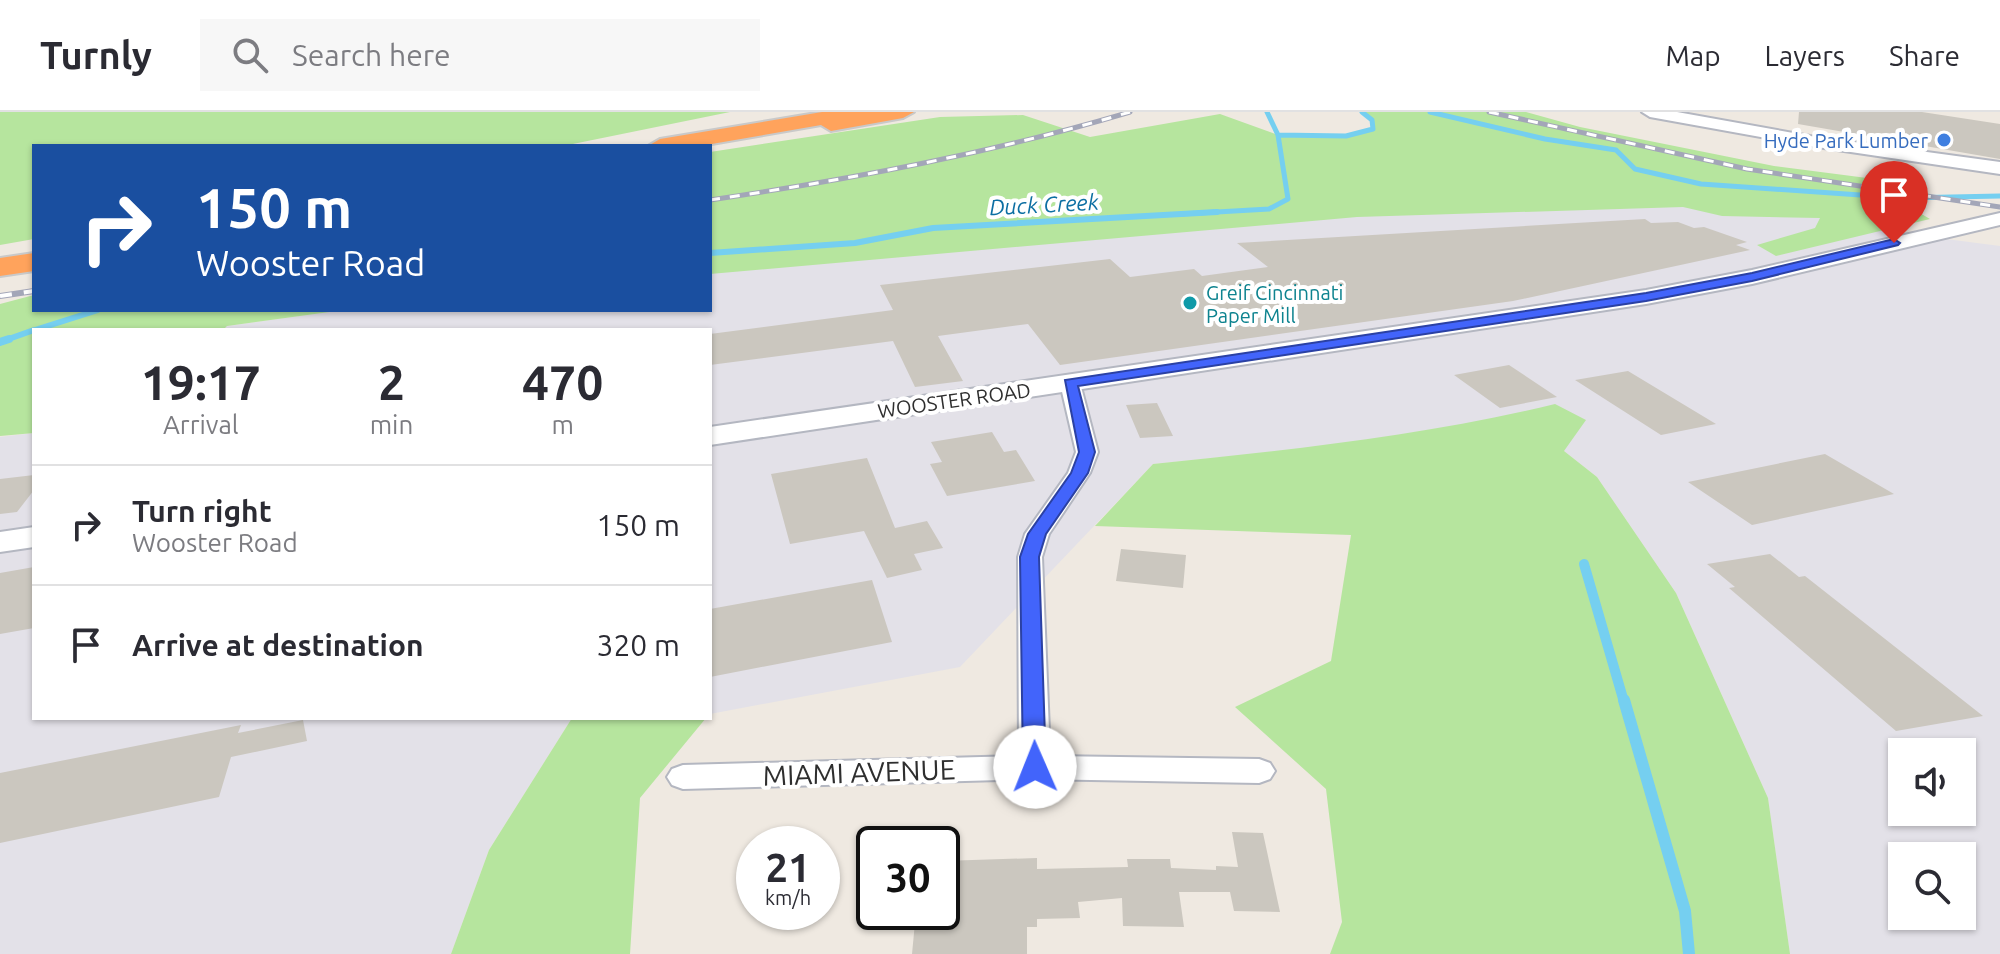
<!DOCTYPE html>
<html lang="en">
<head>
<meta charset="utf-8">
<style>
  body { margin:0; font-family:Ubuntu,sans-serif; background:#f7f7f7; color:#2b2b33; height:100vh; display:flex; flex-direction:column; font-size:30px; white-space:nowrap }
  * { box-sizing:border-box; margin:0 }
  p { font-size:26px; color:#7c7c81 }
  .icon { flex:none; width:44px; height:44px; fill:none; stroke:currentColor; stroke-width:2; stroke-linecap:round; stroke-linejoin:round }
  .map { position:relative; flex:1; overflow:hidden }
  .drawer { position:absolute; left:32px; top:216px; width:680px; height:392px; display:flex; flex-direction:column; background:#fff; border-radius:0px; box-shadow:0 2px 6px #0004 }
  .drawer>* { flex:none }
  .hud { position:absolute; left:32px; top:32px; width:680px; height:168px; border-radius:0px; box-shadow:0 2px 6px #0004; background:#1a4fa0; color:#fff; overflow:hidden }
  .fabs { position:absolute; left:1888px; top:626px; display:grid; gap:16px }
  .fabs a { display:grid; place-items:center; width:88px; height:88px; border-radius:0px; background:#fff; box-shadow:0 2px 6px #0004; font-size:40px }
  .speed { position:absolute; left:736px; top:714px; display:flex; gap:16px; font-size:40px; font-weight:700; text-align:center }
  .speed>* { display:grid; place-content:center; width:104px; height:104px; border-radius:50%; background:#fff; box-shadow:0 2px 6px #0004; line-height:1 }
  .speed small { font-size:20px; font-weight:400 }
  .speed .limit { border:4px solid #111; border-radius:12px; background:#fff; color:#111 }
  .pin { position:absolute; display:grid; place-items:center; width:68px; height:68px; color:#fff; margin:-82px -34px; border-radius:50% 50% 50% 0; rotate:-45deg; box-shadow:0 0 8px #0007 }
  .pin .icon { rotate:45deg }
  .me { position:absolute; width:88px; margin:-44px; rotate:359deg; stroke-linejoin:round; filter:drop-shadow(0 0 6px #0008) }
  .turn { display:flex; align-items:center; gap:28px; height:168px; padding:0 32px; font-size:36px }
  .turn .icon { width:104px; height:104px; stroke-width:2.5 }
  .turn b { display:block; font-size:56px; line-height:68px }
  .eta { display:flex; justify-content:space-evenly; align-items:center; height:136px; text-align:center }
  .eta b { font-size:48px; font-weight:600; line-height:56px }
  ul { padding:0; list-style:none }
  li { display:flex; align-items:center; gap:24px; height:120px; padding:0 32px; border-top:2px solid #e1e1e2 }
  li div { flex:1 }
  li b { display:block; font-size:30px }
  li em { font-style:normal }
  header { display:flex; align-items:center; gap:48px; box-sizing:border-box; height:112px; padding:0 40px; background:#fff; border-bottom:2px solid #e1e1e2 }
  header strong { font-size:38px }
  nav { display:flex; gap:44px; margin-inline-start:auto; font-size:28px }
  .search { width:560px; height:72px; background:#f7f7f7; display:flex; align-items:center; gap:20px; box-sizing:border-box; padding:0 28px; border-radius:0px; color:#7c7c81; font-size:30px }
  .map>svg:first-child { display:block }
  .industrial { fill:#e3e1e8; fill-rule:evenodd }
  .green { fill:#b6e59e }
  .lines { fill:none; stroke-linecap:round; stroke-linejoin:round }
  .stream-far4 { stroke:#75cff0; stroke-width:5 }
  .stream-far3 { stroke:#75cff0; stroke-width:6 }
  .stream-far2 { stroke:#75cff0; stroke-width:8 }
  .stream-far1 { stroke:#75cff0; stroke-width:10 }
  .stream { stroke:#75cff0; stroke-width:12 }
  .building { fill:#cbc7bf }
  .street-casing { stroke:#b4b7c1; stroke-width:4 }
  .secondary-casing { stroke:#b4b7c1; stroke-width:4 }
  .highway-casing { stroke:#c9c9c9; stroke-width:4 }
  .street { fill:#fff; fill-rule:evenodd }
  .secondary { fill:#fff; fill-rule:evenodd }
  .highway { fill:#ffa35c; fill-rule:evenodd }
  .rail-far1-casing { stroke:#a3a6b8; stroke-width:5 }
  .rail-casing { stroke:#a3a6b8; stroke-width:6 }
  .rail-far1 { stroke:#fff; stroke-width:3; stroke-dasharray:10; stroke-linecap:butt }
  .rail { stroke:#fff; stroke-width:4; stroke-dasharray:12; stroke-linecap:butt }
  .route { fill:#4264fb; stroke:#2b41a3; stroke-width:2 }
  .shop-dot { fill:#3f7fe0; stroke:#fff; stroke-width:3 }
  .culture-dot { fill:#0f9aa8; stroke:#fff; stroke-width:3 }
  .labels { text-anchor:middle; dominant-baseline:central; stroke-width:8; stroke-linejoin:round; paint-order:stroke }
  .far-shop-label { font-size:20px; fill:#366cbe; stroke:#fff; text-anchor:end }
  .far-culture-label { font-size:20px; fill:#0d838f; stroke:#fff; text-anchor:start }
  .far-street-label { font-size:20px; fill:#2e2e2e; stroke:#fff }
  .far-water-label { font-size:22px; font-style:italic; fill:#0d6fa3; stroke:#fff }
  .near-street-label { font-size:28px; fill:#2e2e2e; stroke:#fff }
</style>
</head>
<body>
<header>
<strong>Turnly</strong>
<div class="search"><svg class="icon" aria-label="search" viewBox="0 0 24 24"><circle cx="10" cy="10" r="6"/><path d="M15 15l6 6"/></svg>Search here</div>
<nav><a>Map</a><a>Layers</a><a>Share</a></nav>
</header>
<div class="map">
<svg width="2000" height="842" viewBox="0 0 2000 842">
  <rect width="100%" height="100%" fill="#efe9e1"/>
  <path class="industrial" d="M1736,86L1877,118L2000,134V842H1790L1768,686L1676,481L1597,365L1564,339L1555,293L1490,308L1331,334L1153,352L960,555L710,602V218H223L227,214L344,198H710V159L1347,97ZM1902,640H1962V700H1902ZM1902,744H1962V804H1902Z
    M34,321V606H572L489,738L451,842H0V325Z"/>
  <path class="green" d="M0,0H730L563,34H34V127L0,133Z
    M1362,0H1526L1580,15L1774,54L1898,70L1901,90L1930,107L1776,144L1757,133L1815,116L1820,106L1722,104L1683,95L1357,105L710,162V40L940,5L1023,3L1090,25L1220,2L1278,23L1346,24L1373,17L1372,8Z
    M34,183V198H344L227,214L223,218H34V321L0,324V192Z
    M1555,292L1586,308L1564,339L1597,365L1676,481L1768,686L1790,842H1330L1342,810L1326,677L1235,595L1331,549L1351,423L1095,414L1153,352C1288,338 1422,324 1555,292Z
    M572,606H706L640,686L630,842H451L489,738Z"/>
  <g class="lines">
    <path class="stream-far4" d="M1430,0L1545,27L1616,38L1635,57L1701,72L1903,86L2000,84
      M1278,23L1346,24L1373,17L1372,8L1362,0
      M1182,102L1269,97L1288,87L1278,23L1267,0"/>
    <path class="stream-far3" d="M710,141L855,131L933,116L1217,100
      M35,218L98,198
      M3,229L34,218"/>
    <path class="stream-far2" d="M0,230L9,227"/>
    <path class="stream-far1" d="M1584,452L1624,590"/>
    <path class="stream" d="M1624,588L1685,799L1689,842"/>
  </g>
  <path class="building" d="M1799,0H1922L2000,12V47L1798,12Z
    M1645,107L1651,111L1678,110L1694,116L1704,115L1747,130L1736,133L1750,138L1513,189L1060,253L1028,212L938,224L963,269L915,275L893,229L710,253V222L893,198L880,173L1110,147L1130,165L1194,157L1202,164L1268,155L1237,131Z
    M1509,253L1557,285L1500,296L1454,263Z
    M1628,259L1716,312L1661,323L1575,268Z
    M1157,291L1173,324L1140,326L1126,293Z
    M992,320L1004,340L1016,338L1035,369L947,384L930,352L942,350L931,330Z
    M1825,342L1894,382L1752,413L1688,370Z
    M867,346L895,416L927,409L943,436L914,442L922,458L887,466L864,419L790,432L771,362Z
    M34,363V378L17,400L0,402V367Z
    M1121,437L1186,443L1183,476L1116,469Z
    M1770,442L1799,465L1805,464L1983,604L1896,619L1729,476L1735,475L1707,452Z
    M34,455V516L0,522V461Z
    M872,468L892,530L710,565V497Z
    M303,608L307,629L231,645L219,685L0,731V661L241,613L238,621Z
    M1232,720L1263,721L1280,800L1234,799L1230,780H1179L1184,815L1123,814L1122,786L1078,790L1080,806L1037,807V815H1027V842H912L916,800H942V749L1037,746V757L1128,755L1127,747H1170L1171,756L1216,758V754L1238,755Z"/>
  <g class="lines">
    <defs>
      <path id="street" d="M1070,265L1080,271L1098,340L1090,361L1049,422L1042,445L1050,644L1259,647L1270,651L1275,659L1270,667L1259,671L1035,667L683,677L672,673L667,665L672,657L683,653L1019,644L1018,445L1025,422L1068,361L1076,340L1060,271Z"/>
      <path id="secondary" d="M1642,0H1677L1810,24L2000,50V62L1810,34L1650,5Z
        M2000,101V113L1752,172L1646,192L710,333V315L1646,178L1752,158Z
        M34,415V435L0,440V420Z"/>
      <path id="highway" d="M822,0H914L903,6L831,19L821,13L700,34H648L660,27Z
        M34,141V159L0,164V146Z"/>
    </defs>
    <use href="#street" class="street-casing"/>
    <use href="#secondary" class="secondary-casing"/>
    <use href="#highway" class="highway-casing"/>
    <use href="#street" class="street"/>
    <use href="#secondary" class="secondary"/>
    <use href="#highway" class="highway"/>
    <defs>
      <path id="rail-far1" d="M1489,0L1747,57L2000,95
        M710,88C852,67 992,41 1130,0"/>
      <path id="rail" d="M0,184L34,179"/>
    </defs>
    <use href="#rail-far1" class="rail-far1-casing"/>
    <use href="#rail" class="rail-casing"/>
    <use href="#rail-far1" class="rail-far1"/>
    <use href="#rail" class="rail"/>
  </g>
  <path class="route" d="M1894,127L1900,131L1898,133L1752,169L1646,189L1078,274L1095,340L1088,361L1046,422L1039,445L1046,655L1043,662H1026L1023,655L1020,445L1028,422L1071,361L1079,340L1065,268L1646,181L1752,161Z"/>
  <circle class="shop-dot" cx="1944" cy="28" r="8"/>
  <circle class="culture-dot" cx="1190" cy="191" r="8"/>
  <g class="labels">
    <g class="far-shop-label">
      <text x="1928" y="28">Hyde Park Lumber</text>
    </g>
    <g class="far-culture-label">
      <text x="1206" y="180">Greif Cincinnati<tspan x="1206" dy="23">Paper Mill</tspan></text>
    </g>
    <g class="far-street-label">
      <text transform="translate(954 288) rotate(-8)">WOOSTER ROAD</text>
    </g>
    <g class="far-water-label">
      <text transform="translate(1044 92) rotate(-3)">Duck Creek</text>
    </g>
    <g class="near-street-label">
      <text transform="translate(859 660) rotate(-2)">MIAMI AVENUE</text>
    </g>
  </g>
</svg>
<div class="fabs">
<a><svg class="icon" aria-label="sound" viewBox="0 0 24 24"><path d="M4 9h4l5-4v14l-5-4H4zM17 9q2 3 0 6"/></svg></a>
<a><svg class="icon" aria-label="search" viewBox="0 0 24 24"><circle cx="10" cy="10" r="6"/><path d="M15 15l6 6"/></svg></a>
</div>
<div class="speed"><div>21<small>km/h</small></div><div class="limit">30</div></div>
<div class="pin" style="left:1894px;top:131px;background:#d93025"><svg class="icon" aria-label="arrive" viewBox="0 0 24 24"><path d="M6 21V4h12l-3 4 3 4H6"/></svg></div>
<svg class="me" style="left:1035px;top:655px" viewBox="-20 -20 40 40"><circle r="19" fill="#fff"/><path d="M0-13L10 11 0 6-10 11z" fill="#4264fb"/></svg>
<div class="hud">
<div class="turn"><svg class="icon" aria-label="right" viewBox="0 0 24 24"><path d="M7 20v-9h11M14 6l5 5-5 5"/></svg><div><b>150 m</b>Wooster Road</div></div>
</div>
<section class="drawer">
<div class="eta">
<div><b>19:17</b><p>Arrival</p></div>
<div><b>2</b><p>min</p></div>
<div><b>470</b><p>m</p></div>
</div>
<ul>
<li><svg class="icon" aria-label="right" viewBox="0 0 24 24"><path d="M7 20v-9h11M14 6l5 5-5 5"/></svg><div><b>Turn right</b><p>Wooster Road</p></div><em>150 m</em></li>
<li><svg class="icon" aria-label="arrive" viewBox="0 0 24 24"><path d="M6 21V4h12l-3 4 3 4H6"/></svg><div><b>Arrive at destination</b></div><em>320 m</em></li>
</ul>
</section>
</div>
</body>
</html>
